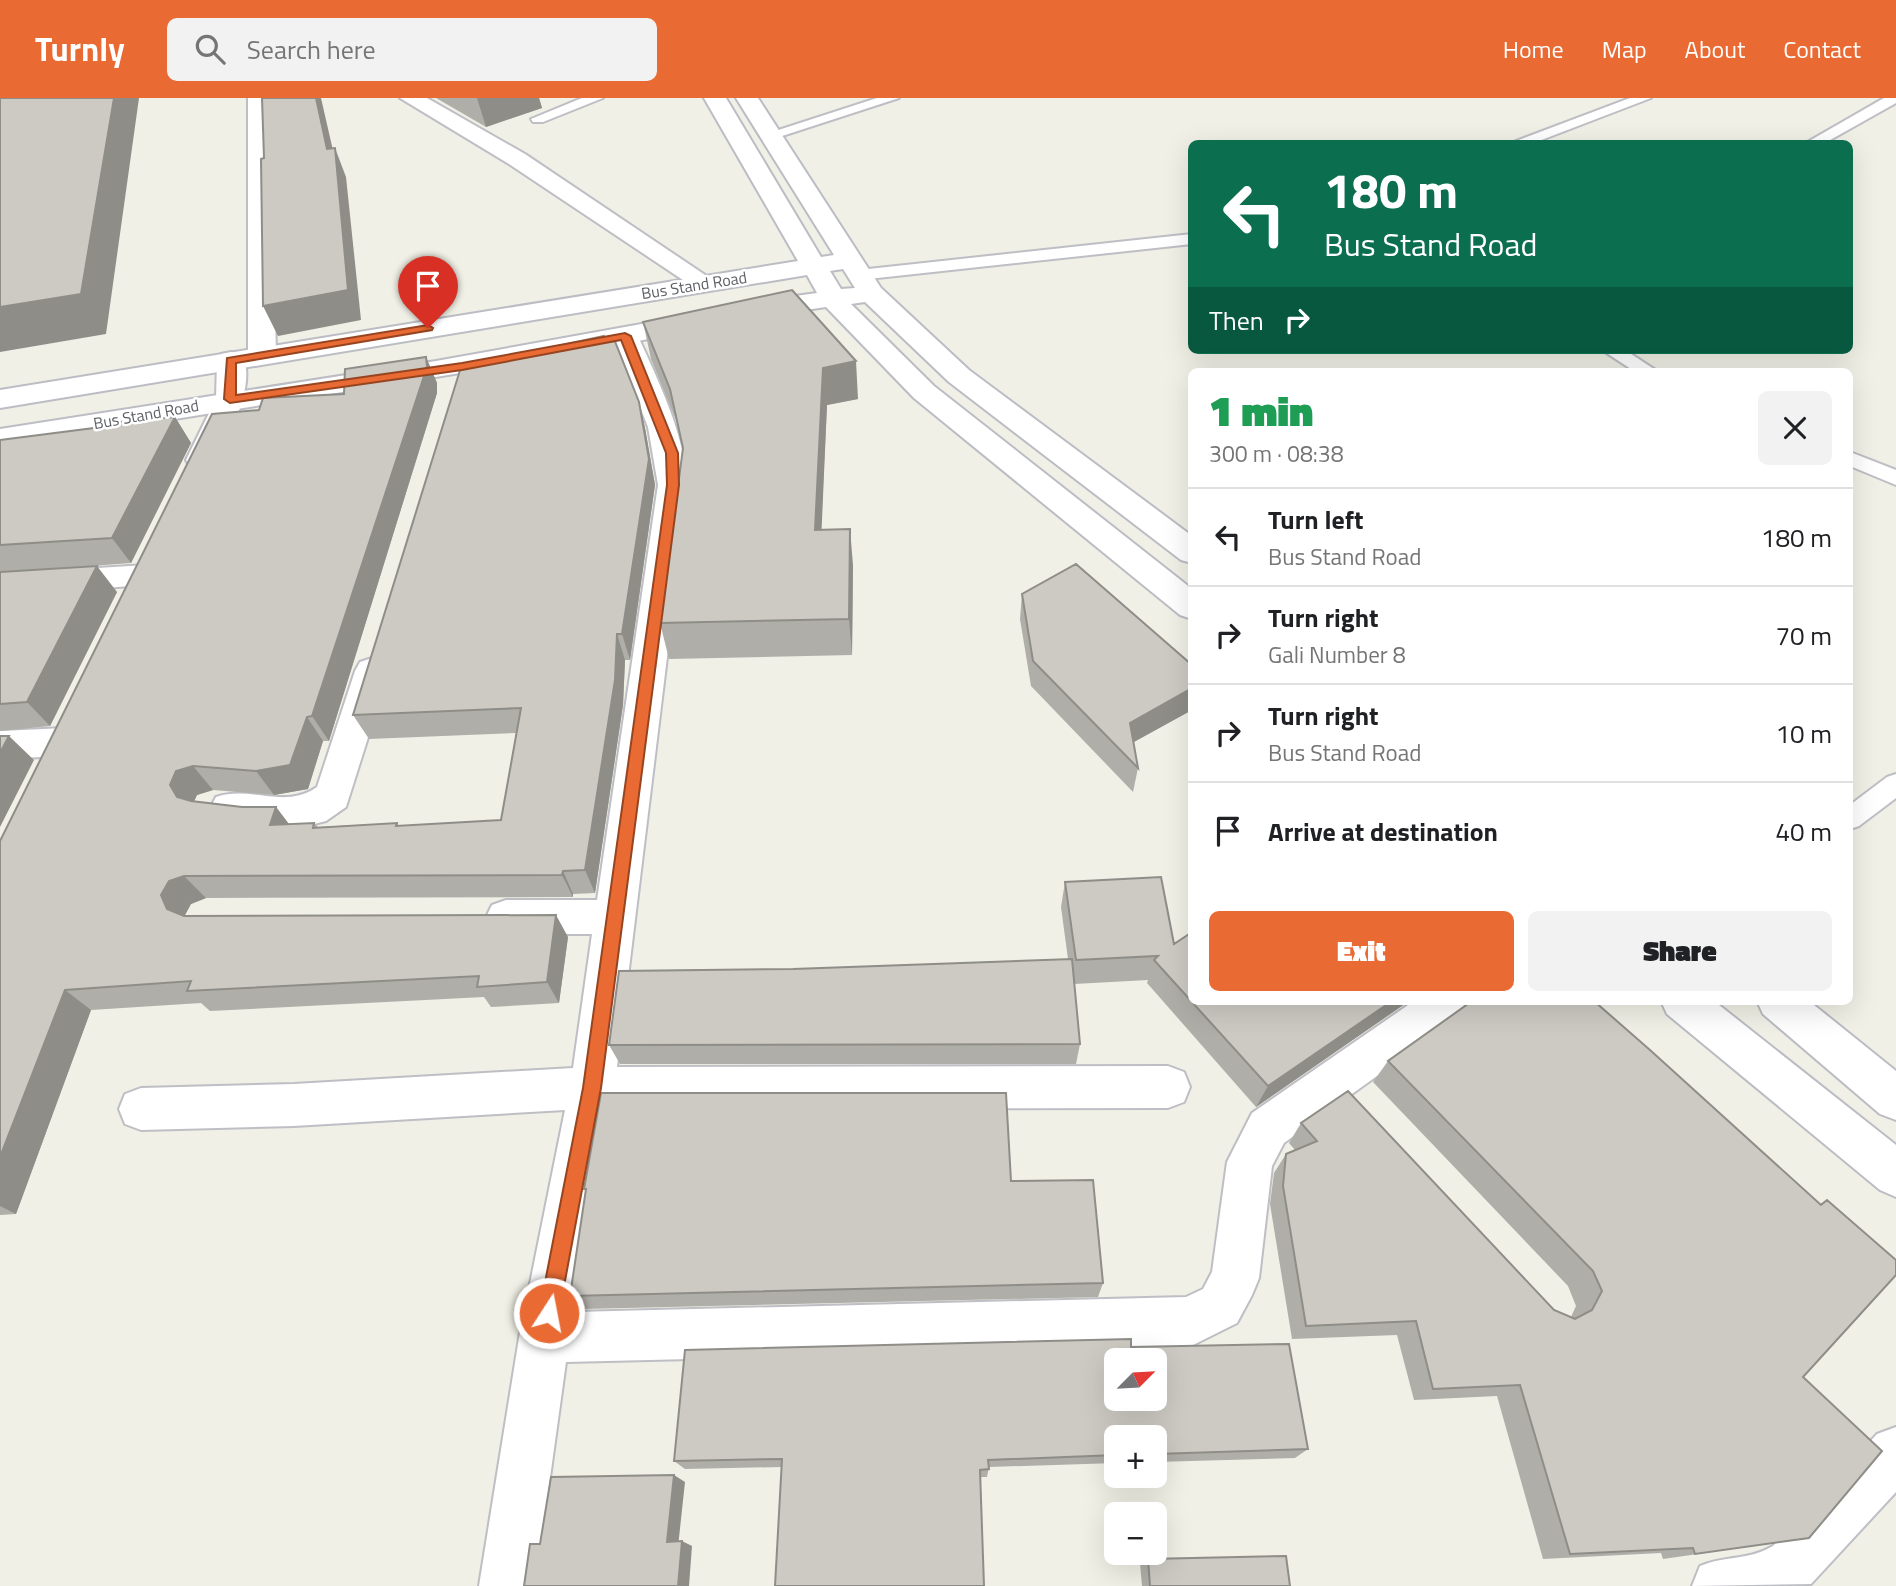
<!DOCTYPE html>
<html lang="en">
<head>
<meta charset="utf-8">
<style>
  body { margin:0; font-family:"Titillium Web",sans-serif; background:#f2f2f2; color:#202124; height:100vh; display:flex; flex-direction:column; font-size:26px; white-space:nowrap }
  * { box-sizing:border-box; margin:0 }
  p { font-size:23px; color:#757577 }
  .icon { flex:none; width:38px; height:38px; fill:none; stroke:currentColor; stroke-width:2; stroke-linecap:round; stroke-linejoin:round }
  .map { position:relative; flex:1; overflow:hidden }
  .details { position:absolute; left:1188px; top:270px; width:665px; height:637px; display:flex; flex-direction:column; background:#fff; border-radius:10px; box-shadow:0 7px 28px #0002 }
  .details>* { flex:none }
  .guide { position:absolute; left:1188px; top:42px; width:665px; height:214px; border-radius:10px; box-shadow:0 7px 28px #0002; background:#0b6e4f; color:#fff; overflow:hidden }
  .needle { width:46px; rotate:66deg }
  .fabs { position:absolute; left:1104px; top:1250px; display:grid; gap:14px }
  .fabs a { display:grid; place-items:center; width:63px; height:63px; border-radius:10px; background:#fff; box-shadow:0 7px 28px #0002; font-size:35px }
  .pin { position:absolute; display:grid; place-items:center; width:60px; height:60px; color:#fff; margin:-72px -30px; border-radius:50% 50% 50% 0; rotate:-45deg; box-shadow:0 0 7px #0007 }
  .pin .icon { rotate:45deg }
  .me { position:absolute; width:77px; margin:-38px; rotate:11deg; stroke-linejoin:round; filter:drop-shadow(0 0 5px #0008) }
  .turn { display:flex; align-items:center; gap:24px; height:147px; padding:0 21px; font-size:32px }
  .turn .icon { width:91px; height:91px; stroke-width:2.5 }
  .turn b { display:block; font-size:49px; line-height:60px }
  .then { display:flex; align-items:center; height:66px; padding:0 21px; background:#0003; gap:14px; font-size:26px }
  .round { display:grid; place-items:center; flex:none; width:74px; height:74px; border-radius:10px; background:#f2f2f2 }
  .summary { display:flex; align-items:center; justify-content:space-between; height:119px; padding:0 21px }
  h1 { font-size:42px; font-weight:800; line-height:52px; color:#1e9e55 }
  .primary-button { display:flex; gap:14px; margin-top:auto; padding:14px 21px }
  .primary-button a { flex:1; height:80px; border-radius:10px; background:#e96a33; color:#fff; font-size:28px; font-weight:800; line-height:80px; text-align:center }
  .primary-button a+a { background:#f2f2f2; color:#202124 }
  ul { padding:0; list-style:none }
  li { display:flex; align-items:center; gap:21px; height:98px; padding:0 21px; border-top:2px solid #e0e0e0 }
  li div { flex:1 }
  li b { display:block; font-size:26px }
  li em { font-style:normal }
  header { display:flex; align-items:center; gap:42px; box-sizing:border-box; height:98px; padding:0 35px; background:#e96a33; color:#fff }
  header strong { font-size:33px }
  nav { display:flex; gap:38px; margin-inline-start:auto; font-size:24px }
  .search { width:490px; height:63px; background:#f2f2f2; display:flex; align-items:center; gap:18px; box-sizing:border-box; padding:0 24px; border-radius:10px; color:#757577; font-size:26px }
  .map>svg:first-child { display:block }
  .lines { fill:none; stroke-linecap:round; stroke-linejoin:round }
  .lane-casing { stroke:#bebec5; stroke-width:4 }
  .street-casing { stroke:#bebec5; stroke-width:4 }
  .secondary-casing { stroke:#bcbdc4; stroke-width:4 }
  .lane { fill:#fff; fill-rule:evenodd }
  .street { fill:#fff; fill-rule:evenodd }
  .secondary { fill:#fff; fill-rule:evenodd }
  .wall { fill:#afaea8 }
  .shaded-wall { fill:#8f8d88 }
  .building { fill:#cccac3; stroke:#8f8d88; stroke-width:2; fill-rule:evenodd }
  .route { fill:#e96a33; stroke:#974521; stroke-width:2 }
  .labels { text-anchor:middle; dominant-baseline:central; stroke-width:5; stroke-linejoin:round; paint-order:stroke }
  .far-street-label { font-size:16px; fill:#5e6067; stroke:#fff }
</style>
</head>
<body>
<header>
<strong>Turnly</strong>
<div class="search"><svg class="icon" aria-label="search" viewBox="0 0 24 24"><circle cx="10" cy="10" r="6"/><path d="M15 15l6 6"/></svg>Search here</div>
<nav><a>Home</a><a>Map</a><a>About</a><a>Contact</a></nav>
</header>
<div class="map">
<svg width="1896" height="1488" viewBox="0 0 1896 1488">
  <rect width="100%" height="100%" fill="#f0f0e6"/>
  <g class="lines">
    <defs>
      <path id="lane" d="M582,0H603L543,24H533L531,21Z
        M877,0H899L776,40H766L763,37Z
        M1630,0H1651L1531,46H1508Z
        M1884,0H1896V5L1823,46H1804Z
        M1192,136V146L859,182L850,177L859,172Z
        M1602,252H1625L1657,273H1634Z
        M1850,354L1896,372V387L1850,368Z
        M1896,676V700L1859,728L1850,731V707L1887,679Z"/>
      <path id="street" d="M248,0H270L276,257L272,263H252L248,257Z
        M400,0H427L525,56L717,185L713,190H695L509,66Z
        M625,230L635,232L638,238C660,287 683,333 688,387L617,969L1168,968L1184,974L1190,989L1184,1004L1168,1010L610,1011L574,1214L1186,1199L1203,1191L1212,1174L1227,1064L1252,1015L1414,903H1469L1463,916L1284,1045L1272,1068L1259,1180L1252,1197L1237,1225L1189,1249L566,1264L535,1488H479L519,1240L565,1012L294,1028L141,1032L125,1026L119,1011L125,996L141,990L294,986L573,970L592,836H506L492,831L486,819L492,807L506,802H597L658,387L648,329L612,238L615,232Z
        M231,254L241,256C259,282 227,345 212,369L201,371L190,369L186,362L216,301L217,262L221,256Z
        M146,467L157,470L162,478L157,486L0,498V476Z
        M372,560L384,564L389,573L346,709L326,723L294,731L229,725L216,721L210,710L216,699C251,687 284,712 317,689L355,573L360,564Z
        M64,630L77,634L82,644L77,654L64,658L0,661V633Z
        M1896,1329V1394L1811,1486L1692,1488L1700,1468C1727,1457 1747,1463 1773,1448L1877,1336Z"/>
      <path id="secondary" d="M704,0H726L821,159L834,157L736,0H758L881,190L969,272L1192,438V465L1181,462L949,284L865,204L851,206L934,288L1192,491V521L1180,517L914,300L826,209L752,220L743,218L739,212L743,206L752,204L817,195L807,177L0,310V292L798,163ZM843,171L855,190L841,191L830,173Z
        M697,216L706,218L710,224L706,230L523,265L0,349V331L436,263Z
        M1661,903H1714L1896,1047V1099L1880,1092L1667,916Z
        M1757,903H1809L1896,973V1022L1880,1016L1763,916Z"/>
    </defs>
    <use href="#lane" class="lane-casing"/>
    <use href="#street" class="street-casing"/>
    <use href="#secondary" class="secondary-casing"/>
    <use href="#lane" class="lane"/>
    <use href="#street" class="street"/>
    <use href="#secondary" class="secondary"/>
  </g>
  <path class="wall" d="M436,0H539L542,10L486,29Z
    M643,224L858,301L827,307L821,431L853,467L852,557L669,561L660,525L683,350L678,327L651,261Z
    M426,259L437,285V295L329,643H323L308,691L274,697L213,692L197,697L194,703L242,709H276L289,726L314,725L318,729L397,725L399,728L501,722L516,635L369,641L353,617L639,304L645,330L655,387L630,562H625L623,607L595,795L573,796V799L206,800L191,806L184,818L568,839L559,905L491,909L484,899L210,913L201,905L91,912L16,1116L0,1117V743L259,312L344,296Z
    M175,319L191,345L131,465L51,471L117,494L50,628L0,633V342Z
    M1022,496L1192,567V612L1133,644L1138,670L1133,694L1031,588L1020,521Z
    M1065,784L1174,846L1409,903L1256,1009L1147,885L1148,882L1074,886L1080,946L1076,966H620L609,947L793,871L1068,861L1061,809Z
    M1470,903H1594L1820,1106L1827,1102L1803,1279L1809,1440L1663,1461L1661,1455L1543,1461L1497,1298L1414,1302L1397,1237L1292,1241L1270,1106L1274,1075L1286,1056L1295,1052L1289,1045L1301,1025L1554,1212L1571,1219L1576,1208L1568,1188L1373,984L1388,963L1469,905Z
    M1011,1083L1103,1185L1098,1199L583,1211L570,1198L586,1094L584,1091Z
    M1131,1249L1308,1351L1295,1360L1155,1364V1339H1116V1365L989,1369L987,1379H980L781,1369L685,1371L674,1363Z
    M1148,1461L1290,1488H1142L1140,1465Z"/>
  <path class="shaded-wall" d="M114,0H139L106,236L0,254V209Z
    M316,0H321L337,70L335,50L346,79L361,222L278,238L263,208L327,51Z
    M477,0H539L542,10L486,29Z
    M426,259L437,285V295L329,643L312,618Z
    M856,263L858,301L827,307L820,468L815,432L823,270Z
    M639,304L645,330L655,387L630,562L622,536Z
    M175,319L191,345L131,465L112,440Z
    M850,431L853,467L852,557L849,521Z
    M97,468L117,494L50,628L27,604Z
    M617,536L625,562L623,607L595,795L585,772Z
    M1192,590V612L1125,649L1130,625Z
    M307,619L323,643L308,691L274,697L256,673Z
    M9,638L34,662L0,729V655Z
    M193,668L213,692L197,697L191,710L177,699L170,687L176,673Z
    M276,709L294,733L270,727Z
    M563,773L573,796V799L562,777Z
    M184,778L206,800L191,806L184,819L167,811L161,797L169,783Z
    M556,817L568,839L559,905L547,884Z
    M65,892L91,912L16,1116L0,1108V1059Z
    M1392,903H1409L1256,1009L1268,988Z
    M674,1377L685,1384L678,1449L667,1444Z
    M682,1443L692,1448L689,1488H678Z"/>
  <path class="building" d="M0,0H114L81,196L0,209Z
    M262,0H316L327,51L335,50L348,192L263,208L261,61L264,60Z
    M792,192L856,263L823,270L815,432L850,431L849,521L660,525L683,350L670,291L643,224Z
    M604,238L606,243L614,241L639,304L649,361L622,536H617L615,582L585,772L563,773L562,777L184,778L169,783L161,797L167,811L184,818L556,817L547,884L477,889L479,878L187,893L191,883L65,892L0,1059V743L212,316L259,312L263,300L344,296L345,271L426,259L427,269L312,618L307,619L290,667L256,673L193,668L176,673L170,687L177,699L191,703L242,709H276L270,727L314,725L313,730L397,725L396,728L501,722L521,610L353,617L461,269Z
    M175,319L112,440L0,447V342L117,327L119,324Z
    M1076,466L1192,567V590L1130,625L1138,670L1033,563L1022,496Z
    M97,468L27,604L0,606V474Z
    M0,638H9L0,655Z
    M1161,779L1174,846L1192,834V903H1392L1268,988L1154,862L1158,858L1076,862L1065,784Z
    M1072,861L1080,946L609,947L619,873L793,871Z
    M1472,903H1594L1650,952L1821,1107L1827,1102L1896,1162V1177L1803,1279L1882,1353L1809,1440L1695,1456L1693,1450L1570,1456L1520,1287L1433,1291L1416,1223L1306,1228L1283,1088L1286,1056L1317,1043L1301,1025L1348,993L1554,1212L1575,1221L1592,1212L1602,1193L1593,1173L1388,963Z
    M601,995H1006L1011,1083L1093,1082L1103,1185L570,1198L586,1091H584Z
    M1131,1241V1249L1289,1246L1308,1351L1155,1356V1339H1116V1357L988,1362L989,1371L980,1372L984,1488H775L782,1361L674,1363L685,1252ZM1116,1262H1155V1300H1116Z
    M674,1377L667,1444L682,1443L678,1488H524L530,1446H540L551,1379Z
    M1286,1458L1290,1488H1150L1148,1461Z"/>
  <path class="route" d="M428,227L433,230L432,232L236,265V297L462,265L625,235L631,238L678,355L679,387L601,990L559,1215L556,1223L549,1226L542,1223L539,1215L583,990L667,387L666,355L621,242L462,272L230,305L224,301L227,260Z"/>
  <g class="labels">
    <g class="far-street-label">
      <text transform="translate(694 187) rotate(-9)">Bus Stand Road</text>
      <text transform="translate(146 316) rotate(-10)">Bus Stand Road</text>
    </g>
  </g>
</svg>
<div class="fabs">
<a><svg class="needle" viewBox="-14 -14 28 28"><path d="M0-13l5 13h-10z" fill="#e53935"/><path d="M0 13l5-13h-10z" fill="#757577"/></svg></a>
<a>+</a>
<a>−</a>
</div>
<div class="pin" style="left:428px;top:230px;background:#d93025"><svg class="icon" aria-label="arrive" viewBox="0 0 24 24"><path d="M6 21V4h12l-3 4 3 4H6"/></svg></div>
<svg class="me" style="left:549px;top:1215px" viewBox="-20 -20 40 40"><circle r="17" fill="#e96a33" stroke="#fff" stroke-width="3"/><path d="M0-11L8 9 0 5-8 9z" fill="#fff"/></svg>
<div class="guide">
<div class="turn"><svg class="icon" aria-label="left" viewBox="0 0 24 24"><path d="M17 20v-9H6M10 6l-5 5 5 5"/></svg><div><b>180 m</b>Bus Stand Road</div></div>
<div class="then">Then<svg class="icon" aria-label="right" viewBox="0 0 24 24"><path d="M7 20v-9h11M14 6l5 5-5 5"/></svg></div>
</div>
<section class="details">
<div class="summary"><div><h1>1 min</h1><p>300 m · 08:38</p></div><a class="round"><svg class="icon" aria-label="close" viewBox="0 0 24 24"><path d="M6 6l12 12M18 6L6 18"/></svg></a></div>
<ul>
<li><svg class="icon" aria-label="left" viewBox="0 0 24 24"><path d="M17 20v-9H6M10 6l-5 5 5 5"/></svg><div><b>Turn left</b><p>Bus Stand Road</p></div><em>180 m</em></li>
<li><svg class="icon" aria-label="right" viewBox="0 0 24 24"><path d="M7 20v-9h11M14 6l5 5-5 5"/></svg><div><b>Turn right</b><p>Gali Number 8</p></div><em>70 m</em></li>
<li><svg class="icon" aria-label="right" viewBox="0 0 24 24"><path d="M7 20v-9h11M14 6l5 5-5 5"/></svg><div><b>Turn right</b><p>Bus Stand Road</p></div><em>10 m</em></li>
<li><svg class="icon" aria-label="arrive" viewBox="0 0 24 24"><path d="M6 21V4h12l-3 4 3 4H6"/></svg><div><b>Arrive at destination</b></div><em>40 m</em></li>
</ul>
<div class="primary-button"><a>Exit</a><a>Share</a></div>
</section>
</div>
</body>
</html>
